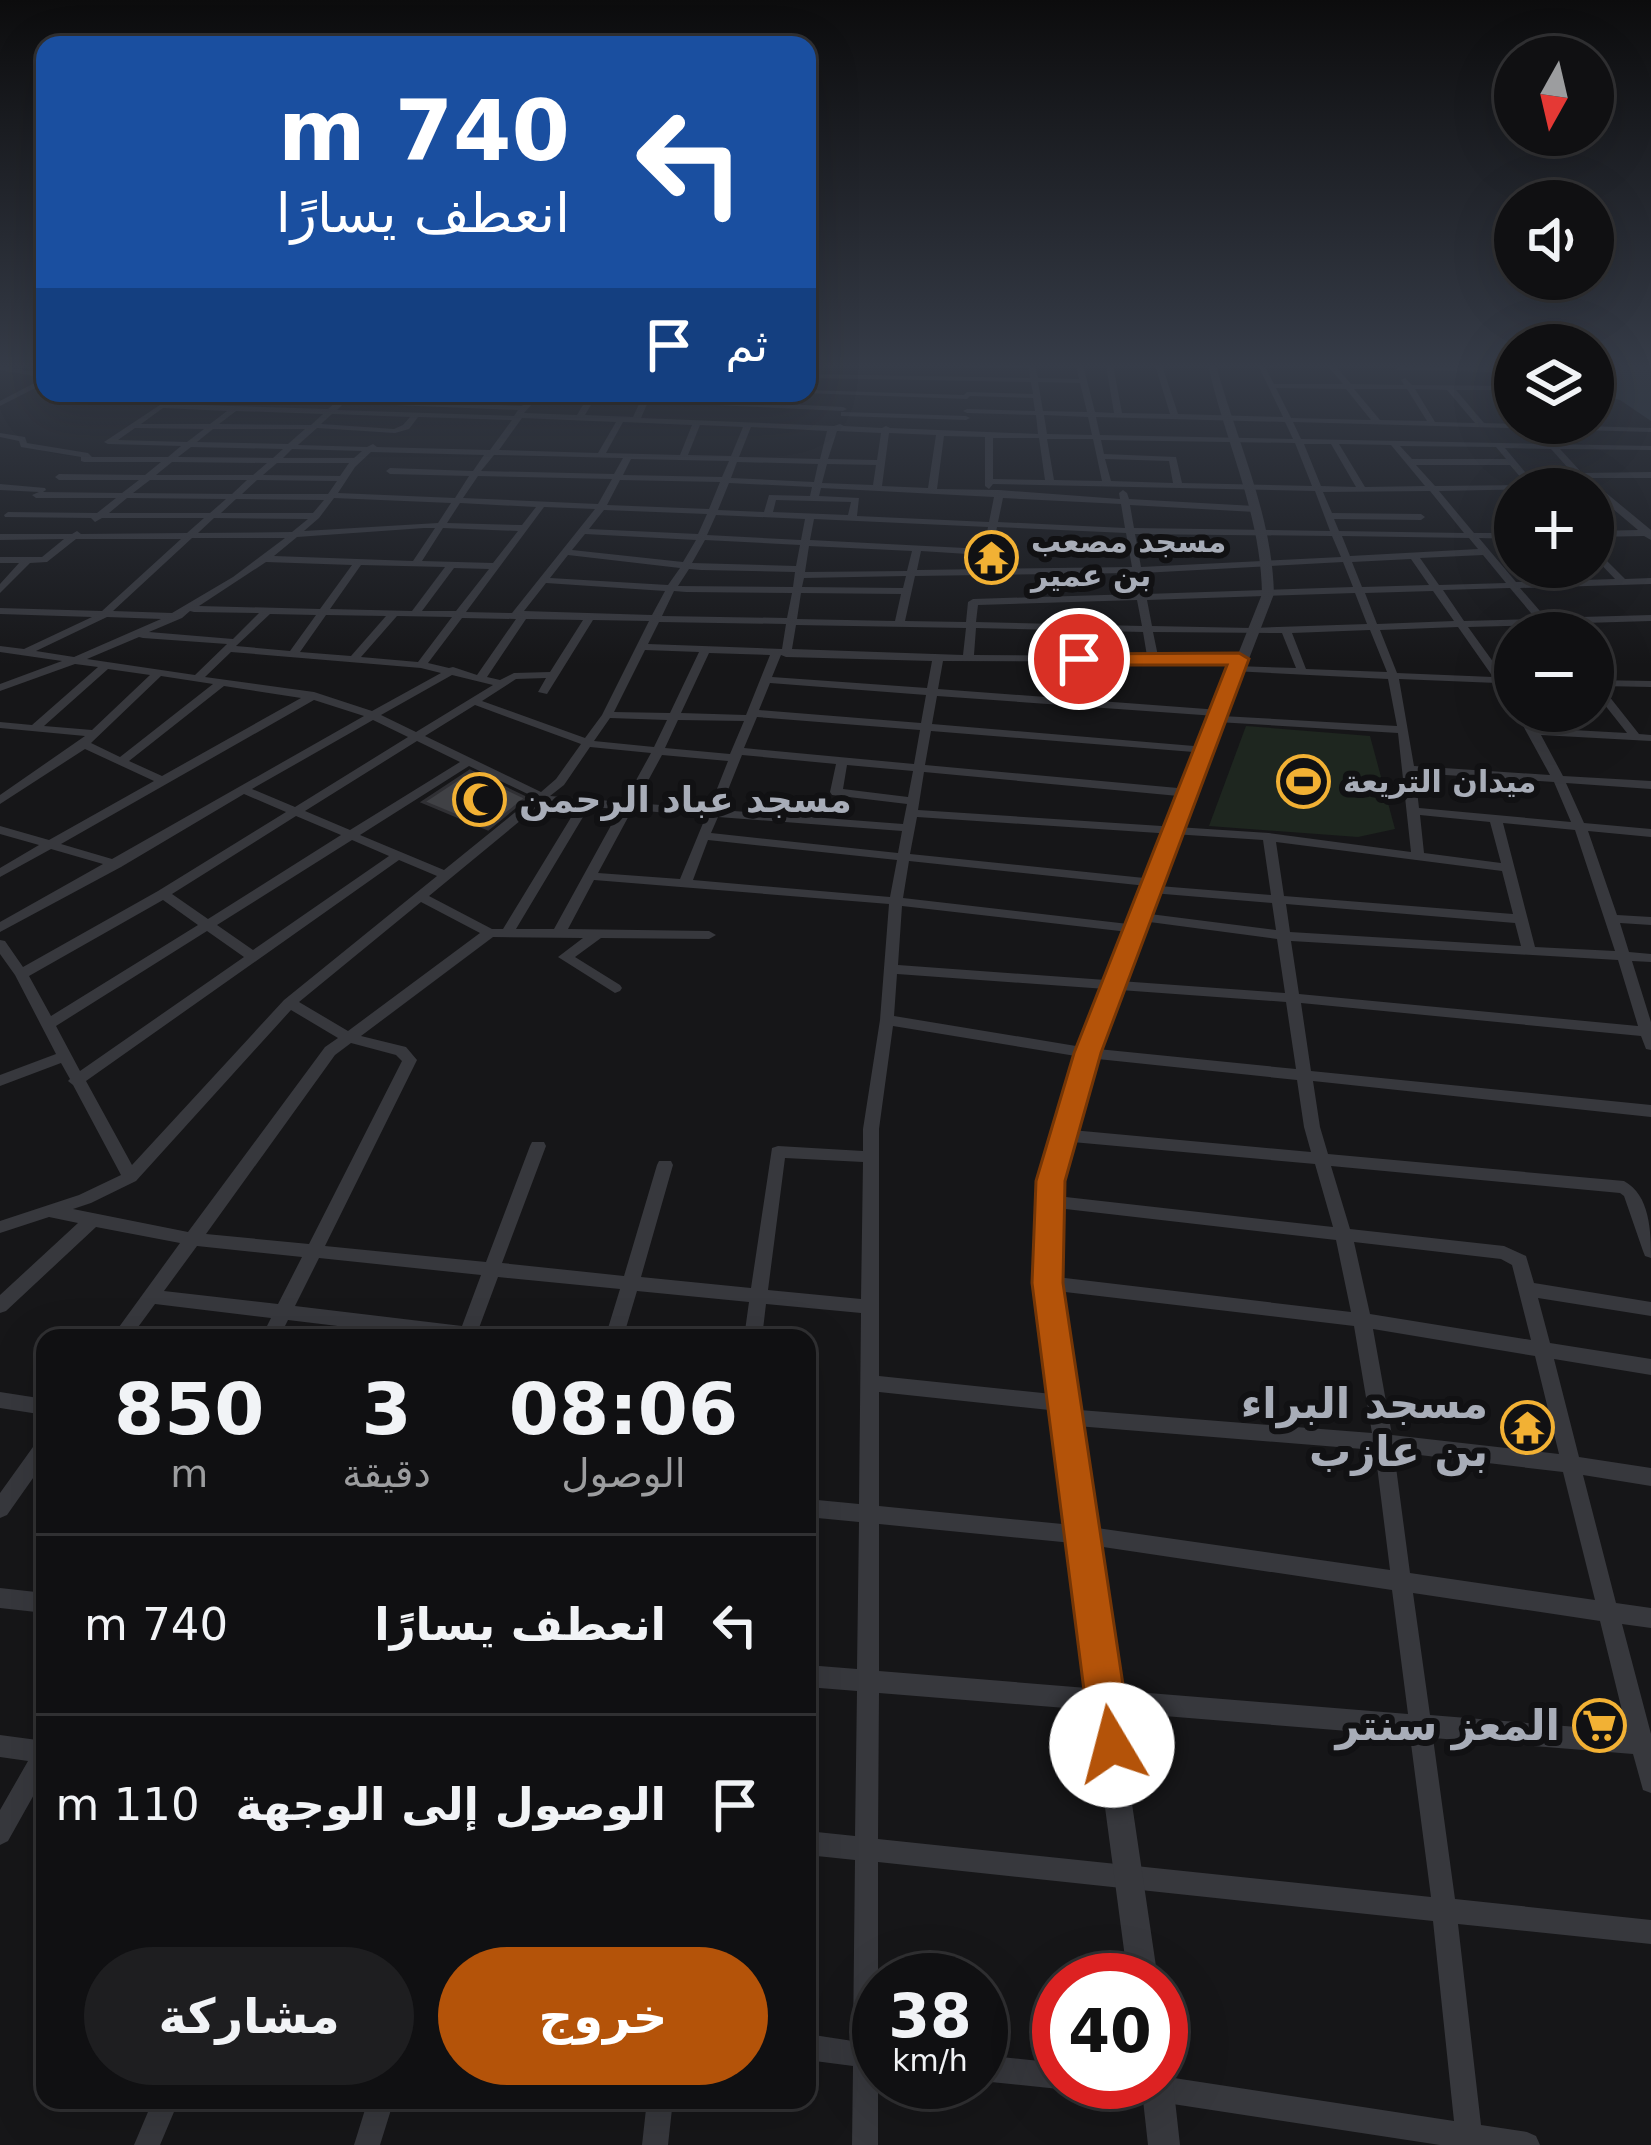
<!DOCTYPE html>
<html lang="ar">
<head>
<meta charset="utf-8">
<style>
  body { margin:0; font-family:"DejaVu Sans",Vazirmatn,sans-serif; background:#1e1e20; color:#f1f3f6; direction:rtl; height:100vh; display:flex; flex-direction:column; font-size:45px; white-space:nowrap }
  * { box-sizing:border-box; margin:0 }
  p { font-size:39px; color:#9c9d9f }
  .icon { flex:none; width:66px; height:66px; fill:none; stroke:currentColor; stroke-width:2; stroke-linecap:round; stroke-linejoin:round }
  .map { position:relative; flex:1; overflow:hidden; direction:ltr }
  .drawer { position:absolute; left:36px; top:1329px; width:780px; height:780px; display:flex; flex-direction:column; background:#101012; border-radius:24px; box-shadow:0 12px 48px #0002,0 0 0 3px #303032; direction:rtl }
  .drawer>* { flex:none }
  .banner { position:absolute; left:36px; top:36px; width:780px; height:366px; border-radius:24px; box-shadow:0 12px 48px #0002,0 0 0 3px #303032; direction:rtl; background:#1a4fa0; color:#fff; overflow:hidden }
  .needle { width:78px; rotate:188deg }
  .controls { position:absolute; left:1494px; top:36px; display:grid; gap:24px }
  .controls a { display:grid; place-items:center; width:120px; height:120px; border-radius:50%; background:#101012; box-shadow:0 12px 48px #0002,0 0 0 3px #303032; font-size:60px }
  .speed { position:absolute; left:852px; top:1953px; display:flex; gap:24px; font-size:60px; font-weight:700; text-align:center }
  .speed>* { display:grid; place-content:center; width:156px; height:156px; border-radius:50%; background:#101012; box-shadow:0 12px 48px #0002,0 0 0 3px #303032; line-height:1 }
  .speed small { font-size:30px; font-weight:400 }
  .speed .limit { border:18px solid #d22; background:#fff; color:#111 }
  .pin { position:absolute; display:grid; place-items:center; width:102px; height:102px; color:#fff; margin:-51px; border:6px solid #fff; border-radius:50%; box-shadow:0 3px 12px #0007 }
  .me { position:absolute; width:132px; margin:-66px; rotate:352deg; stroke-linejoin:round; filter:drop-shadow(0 0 9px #0008) }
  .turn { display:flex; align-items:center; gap:42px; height:252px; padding:0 48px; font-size:54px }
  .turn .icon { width:156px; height:156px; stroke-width:2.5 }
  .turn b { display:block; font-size:84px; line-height:102px }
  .then { display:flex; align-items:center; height:114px; padding:0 48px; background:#0003; gap:24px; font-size:45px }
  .eta { display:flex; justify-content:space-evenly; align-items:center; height:204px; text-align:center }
  .eta b { font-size:72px; font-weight:700; line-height:84px }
  .primary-button { display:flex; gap:24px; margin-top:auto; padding:24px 48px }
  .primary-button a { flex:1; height:138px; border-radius:72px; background:#b45309; color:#fff; font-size:48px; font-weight:700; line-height:138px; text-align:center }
  .primary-button a+a { background:#1e1e20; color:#f1f3f6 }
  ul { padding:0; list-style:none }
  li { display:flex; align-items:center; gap:36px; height:180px; padding:0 48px; border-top:3px solid #303032 }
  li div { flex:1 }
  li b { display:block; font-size:45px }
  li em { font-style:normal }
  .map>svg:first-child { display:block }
  .green { fill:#1e261f }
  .water { fill:#2c353c }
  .building { fill:#404145; stroke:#303034; stroke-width:3 }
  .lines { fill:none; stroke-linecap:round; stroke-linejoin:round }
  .minor { fill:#37383d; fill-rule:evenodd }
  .tertiary { fill:#37383d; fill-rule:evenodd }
  .route { fill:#b45309; stroke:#753606; stroke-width:3 }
  .labels { text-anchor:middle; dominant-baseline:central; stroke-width:12; stroke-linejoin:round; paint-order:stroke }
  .far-poi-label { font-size:30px; font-weight:bold; fill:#a8adb8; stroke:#111113; text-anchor:start }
  .poi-label { font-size:36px; font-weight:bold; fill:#a8adb8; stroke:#111113; text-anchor:start }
  .near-poi-label { font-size:42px; font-weight:bold; fill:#a8adb8; stroke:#111113; text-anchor:end }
</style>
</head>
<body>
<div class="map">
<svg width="1651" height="2145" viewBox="0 0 1651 2145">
  <rect width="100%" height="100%" fill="#161618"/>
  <path class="green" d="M1246,726L1370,736L1395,829L1358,837L1209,826Z"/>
  <path class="water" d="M1593,365H1651V421L1620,400L1593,392Z"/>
  <path class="building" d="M470,771L526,798L488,829L423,802Z"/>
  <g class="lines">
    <path class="minor" d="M964,365H1035L1038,378L1079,379L1076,365H1083L1095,412L1114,413L1106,365H1113L1122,413L1170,414L1155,365H1162L1178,414L1283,417L1258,365H1264L1274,384H1343L1327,365H1335L1351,384L1404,385L1401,380L1405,378L1412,385L1515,386V390H1456L1484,423L1651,428V432L1293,422L1301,439L1651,446V450L1560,449L1582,473L1651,472V478H1588L1651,530V540L1644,536L1593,537V531L1638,530L1593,492V489L1577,478L1551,449L1505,448L1539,489L1439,491L1474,533H1515V539L1479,538L1516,582L1615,579L1593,556V547L1625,579L1651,578V584L1520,588L1546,618L1651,615V621L1551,624L1558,633H1548L1541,625L1468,627L1504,677L1515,678V684H1509L1515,693V704L1511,703L1497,683L1399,679L1414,766L1550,775L1515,711H1527L1536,728L1627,733L1593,690V680L1651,681V687L1601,686L1639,734L1651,735V741L1541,735L1563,776L1651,781V789L1566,783L1584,823L1651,829V837L1588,831L1617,915L1651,917V925L1620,923L1629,952L1651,954V962L1632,961L1651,1022V1050L1646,1049L1641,1036L1301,1003L1311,1071L1651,1105V1117L1313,1081L1320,1127L1328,1154L1624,1181C1650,1195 1651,1231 1651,1258L1645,1256L1643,1251L1624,1196L1620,1193L1331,1166L1350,1229L1504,1246L1526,1256L1534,1283L1651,1302V1316L1538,1298L1550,1343L1651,1359V1375L1554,1359L1579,1457L1651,1468V1486L1583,1475L1616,1603L1651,1608V1628L1622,1624L1651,1734V1793L1643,1790L1633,1754L1433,1738L1455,1899L1651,1920V1944L1458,1924L1481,2125L1527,2132L1536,2136L1540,2145H1440L1114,2095L1105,2091L1101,2082H1161V2076L1454,2121L1433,1921L878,1862V2145H852L853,2066L807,2060V2034L853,2041L855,1860L807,1855V1831L855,1836L857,1691L807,1687V1665L857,1669L859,1522L807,1517V1499L859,1504L861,1313L766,1304L762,1338H744L749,1302L637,1291L623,1338H605L620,1289L498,1277L479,1328L504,1333L507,1338H437L288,1320L279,1338H261L271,1318L155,1304L130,1338H111L180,1243L96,1227L6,1311L0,1313V1295L78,1223L49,1217L0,1233V1221L79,1195L121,1175L73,1085L68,1081L70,1079L61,1063L0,1086V1075L56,1054L15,975L0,954V940L5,941L23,967L158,891L286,812L244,794L121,867L0,932V922L103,864L51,849L0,877V868L39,845L0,834V826L49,840L154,781L85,749L0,804V795L85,736L0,728V722L32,725L98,667L75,664L0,691V684L62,661L0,652V646L24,649L92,617L0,614V608L102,611L181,539H76L47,562L30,563L0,593V584L19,563H0V557H42L64,539L0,540V534H72L77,531L81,534L187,533L204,518H102L95,522L91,518L5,517L4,515L8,512L97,513L116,498H36L32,495L39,492L0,490V484L45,488L46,490L43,492L122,493L139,480H59L55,477L59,474L145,475L161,462H84L81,461V457L21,447L19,441L0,437V433L25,437L27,443L88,453L92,457H168L181,446L108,444L104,442L169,399L173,401L170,404L328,409L336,402L173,395L169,393H227L522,406L533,393H542L524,413L577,415L590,393H598L585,415L633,417L644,393H652L641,418L834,426L840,424L844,426L882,428L886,426L890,428L1038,434L1036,415L967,413L963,411L967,409L1035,411L1033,398L970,396L967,399L804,393H807V390L964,395L967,392L1033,394L1031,382L807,378V374L1030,378L1029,368H967ZM1038,382L1080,383L1087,412L1043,411ZM1276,388L1346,389L1371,420L1291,418ZM1354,389H1407L1427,421L1380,420ZM1415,389L1447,390L1475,423L1435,422ZM344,403L518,410L514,416L337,410ZM163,408L227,411L210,424H141ZM236,411L323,414L311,425L219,424ZM332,414L410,417L403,425L394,429L321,424ZM1044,415L1088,417L1092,435L1047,434ZM418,417L512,420L490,450L377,447L373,444L367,447L298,445L317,428L395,433L409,429ZM1096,417L1285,422L1293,439L1100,435ZM522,418L616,422L598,453L499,450ZM623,422L692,425L680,455L606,453ZM700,425L743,427L731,456L688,455ZM751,427L827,431L820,459L739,457ZM135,428H136L204,429L187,442L118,440ZM213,429H305L288,444L197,442ZM837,431L881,433L877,460L828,459ZM889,433L936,435L928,488L882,486ZM944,436L985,437V486L989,489L993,484L1315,491L1330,531L1134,528L1130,505L1255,512L1259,509L1255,506L1129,499L1127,493L1123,490L1119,493L1120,499L999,490L937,489ZM993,438H1039L1045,480L993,479ZM1047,439H1093L1102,481L1054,480ZM1101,440L1295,443L1312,486L1182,483L1176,457L1104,454ZM1304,444H1331L1356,487L1321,486ZM1339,444L1391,445L1425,486L1365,487ZM1400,446L1496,447L1506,459H1412ZM191,447L283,449L273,458L178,457ZM292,449L362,451L354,458H283ZM371,452L484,455L473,471L390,468L386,471L390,474L469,476L455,498L338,493L355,467ZM494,455L623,458L614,474L481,471ZM631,459L729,461L722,477L623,475ZM1105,459L1169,461L1173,483L1111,481ZM172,462L267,463L253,475H156ZM737,462L818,464L814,482L731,478ZM277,463H349L340,476L263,475ZM827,464L876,465L873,485L822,483ZM1416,465H1510L1527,485L1435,486ZM478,476L612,479L598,504L463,498ZM150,480H247L232,494L133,493ZM257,480L337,481L328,494H242ZM620,480L720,482L709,509L607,505ZM729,483L812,487L810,496L769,495L764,512L718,510ZM821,488L994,497L989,522L857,516L859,498L819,496ZM1430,491L1464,533L1339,531L1334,519L1421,520L1425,517L1421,514L1332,513L1323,492ZM127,498L226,499L210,513H109ZM334,498L451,503L438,523L304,531L319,518ZM1003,498L1121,504L1125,528L998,522ZM236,499L324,500L313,513H221ZM776,500L851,502L848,515L773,512ZM460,503L536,507L522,525L447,523ZM544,507L595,509L512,613L466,612ZM604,510L707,514L698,534L589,529ZM716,515L805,519L801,540L707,535ZM214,518L308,519L292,532L198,533ZM814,519L988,527L984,549L810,540ZM997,527L1126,533L1132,567L917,570L921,551L983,555L984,562H990ZM424,528H435L413,561L274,556L297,537ZM443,528L518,531L493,563L422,561ZM585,534L696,540L683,562L572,550ZM1135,534L1332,536L1341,557L1141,567ZM1342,536L1469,538L1478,549L1350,556ZM192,538H285L233,577L172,613L113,611ZM705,540L800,545L796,566L692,563ZM809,546L912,551L907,571L805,572ZM568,555L680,568L668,585L550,578ZM1483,555L1506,583L1439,585L1420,558ZM1411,559L1429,585L1362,587L1352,562ZM266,562L352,565L320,609L199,606ZM1343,562L1353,587L1146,594L1142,573ZM361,565L445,567L412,611L330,609ZM454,568L489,569L456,611H422ZM689,569L701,570L795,572L793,587L678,586ZM1133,573L1136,594L973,599L968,602L966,622L905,621L915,576ZM906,576L903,588L802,587L804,578ZM546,583L665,591L652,615L524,611ZM1510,588L1536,619L1464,621L1443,590ZM674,591L686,592L792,593L787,618L662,616ZM1433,591L1454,621L1377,624L1365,593ZM801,593L901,594L895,621L797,619ZM1355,593L1367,624L1252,628L1152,626L1147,600ZM1137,600L1142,626L976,622L978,605ZM190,611L194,612L259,613L233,639L149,632L182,618ZM270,614L316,615L290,651L236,646ZM326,615L386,616L351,656L300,652ZM397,616L452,617L418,662L361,657ZM107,617L161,619L74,657L36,651ZM462,618L516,619L477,675L453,667L449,668L428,663ZM526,619L583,620L550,672L514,673L500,680L487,677ZM593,620L649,621L602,715L585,738L482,701L516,679L546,678L538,692L547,694ZM659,622L786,624L782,649L648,644ZM796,625L966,628L963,655L792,649ZM1458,627L1493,677L1397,673L1380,630ZM976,628L1143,632L1147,656L974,655ZM1370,630L1387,672L1306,669L1292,633ZM1153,632L1282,633L1296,668L1236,666L1232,667V671L1388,679L1397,726L1222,716L1226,713L1220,710L938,689L943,661L1239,662L1244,659L1239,656H1158ZM139,637L143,638L227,644L195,675L87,659ZM645,650L699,652L670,713L614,712ZM231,652L421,668L441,673L372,711L314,692L205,677ZM709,653L770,655L746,715L681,713ZM781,655L786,657L932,661L927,688L772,677ZM108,669L150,675L92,730L44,726ZM452,675L493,685L416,732L381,715ZM161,676L213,684L120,757L91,743ZM770,683L926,695L921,723L759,710ZM224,686L301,698L162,776L129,761ZM937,696L1216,716L1211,719L1217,722L1398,733L1411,852L1269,833L918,810L924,772L1189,797L1195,793L1189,789L925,765L931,731L1206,753L1212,750L1206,747L932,724ZM314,700L364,716L112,859L61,844ZM475,705L581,744L556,779L541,792L425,736ZM757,717L920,730L914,764L744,748ZM610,718L667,720L654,747L594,741ZM373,720L408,737L295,807L252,789ZM678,720L744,721L730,754L665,748ZM417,741L460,762L350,830L305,811ZM590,747L651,753L624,802L550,796L564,785ZM662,755L728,761L709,809L636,803ZM742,755L836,764L830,792L832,795L907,804L903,824L720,810ZM847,765L913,771L908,797L843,789ZM469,766L534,797L444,870L360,835ZM1415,773L1554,782L1571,822L1419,808ZM543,802L578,806L503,929H492L429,896ZM589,807L620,809L554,929H516ZM632,810L706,816L680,879L598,873ZM1420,815L1490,822L1501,863L1424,853ZM296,816L341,835L208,919L172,894ZM718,817L902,831L898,853L711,833ZM917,817L1263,840L1271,895L1159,886V880L1154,879L910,854ZM1503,823L1575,830L1615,951L1535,947ZM352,840L389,856L253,950L217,925ZM708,840L897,860L890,897L693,880ZM1276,842L1502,871L1513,914L1284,896ZM399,860L437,876L284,1000L132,1165L86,1081ZM909,861L1147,886L1145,889L1152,893L1272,903L1276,930L1142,913L1135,917L1142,921L1277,939L1285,993L898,965L902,906L1137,933L1144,929L1137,925L903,898ZM594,880L889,904L880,1020L863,1129V1151L778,1146L772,1148L751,1288L641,1277L673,1165L671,1161H659L657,1165L624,1276L502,1263L546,1146L544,1142H532L530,1146L486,1262L325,1246L417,1060L406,1047L361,1036L493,937L583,938L558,957L615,993L620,991L622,988L620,985L575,957L601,938L709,939L716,935L709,931L568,929ZM163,900L198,925L51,1016L29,976ZM421,902L480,933L348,1031L299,1002ZM1286,904L1515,923L1521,946L1290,932ZM207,931L244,957L80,1071L56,1026ZM1291,941L1618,960L1638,1026L1299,994ZM897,974L1286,1002L1296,1069L1088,1048L894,1016ZM291,1010L338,1038L325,1047L188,1232L73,1209L91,1203L136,1181ZM893,1026L1088,1058L1297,1080L1304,1127L1311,1152L1061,1129L1055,1131L1053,1135L1055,1139L1061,1141L1315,1164L1333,1227L1048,1195L1042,1197L1040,1201L1042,1205L1048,1207L1336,1240L1351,1312L1048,1276L1042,1278L1039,1283L1042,1288L1048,1290L1354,1326L1372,1433L1067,1409L1071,1403L1069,1397L1062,1395L879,1376V1129ZM351,1043L396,1055L402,1061L309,1244L206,1234L335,1055ZM785,1158L863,1162L861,1299L768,1290ZM1354,1242L1501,1259L1512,1265L1531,1340L1370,1314ZM197,1246L302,1257L278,1304L164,1291ZM319,1258L481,1275L462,1326L295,1306ZM1373,1329L1535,1356L1559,1454L1392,1435ZM879,1392L1059,1411L1055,1417L1057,1423L1064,1425L1375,1450L1390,1570L1083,1526L879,1506ZM1394,1452L1563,1472L1595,1600L1410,1573ZM879,1524L1083,1544L1392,1590L1408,1714L879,1671ZM1413,1593L1600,1621L1627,1731L1430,1715ZM879,1693L1410,1736L1431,1897L878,1839Z
      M0,366L36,372L45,369V383L0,406V401L40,380L34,376L0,370Z
      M1399,366L1504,368L1515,374V380L1502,372L1396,370Z
      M697,400L843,407L847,409L843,411L694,404Z
      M844,412L966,416L970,418L966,420L841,416V412Z
      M0,1392L45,1399V1415L0,1408Z
      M45,1438V1461L7,1515L0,1518V1493L38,1440Z
      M0,1588L45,1593V1613L0,1608Z
      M0,1735L45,1741V1775L8,1841L0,1845V1810L28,1761L0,1757Z
      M981,2055L1059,2063V2082H1069L1068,2085L1059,2089L981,2081Z
      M153,2100H179L160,2145H134Z
      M368,2100H394L380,2145H354Z
      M647,2100H673L668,2145H642Z"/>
    <path class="tertiary" d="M1208,365H1216C1237,442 1272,513 1274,594L1097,1053L1066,1155L1058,1201V1283L1075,1417L1158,1980H1128L1053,1417L1038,1283V1201L1046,1155L1079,1053L1262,594C1261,513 1225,442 1208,365Z
      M1161,2068L1168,2071L1173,2082L1180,2145H1148L1141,2082H1161Z"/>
  </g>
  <linearGradient id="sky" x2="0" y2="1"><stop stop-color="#0c0c0d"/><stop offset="0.55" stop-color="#363c48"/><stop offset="1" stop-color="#363c48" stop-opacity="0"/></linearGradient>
  <rect width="1651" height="665" fill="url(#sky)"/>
  <path class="route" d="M1239,653L1249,659L1101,1053L1065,1181L1063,1283L1132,1745L1126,1759L1112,1765L1097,1759L1091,1745L1032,1283L1036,1181L1074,1053L1227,665H1079L1070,659L1079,654Z"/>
  <defs>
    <symbol id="temple-ring" viewBox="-11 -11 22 22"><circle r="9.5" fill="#111113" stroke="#f2b134" stroke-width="1.5"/><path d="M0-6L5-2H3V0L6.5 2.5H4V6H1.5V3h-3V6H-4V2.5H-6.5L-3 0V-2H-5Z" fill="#f2b134"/></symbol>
    <symbol id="stadium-ring" viewBox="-11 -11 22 22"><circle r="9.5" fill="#111113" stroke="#f2b134" stroke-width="1.5"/><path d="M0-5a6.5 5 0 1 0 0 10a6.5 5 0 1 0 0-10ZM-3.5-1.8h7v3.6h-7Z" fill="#f2b134"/></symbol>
    <symbol id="mosque-ring" viewBox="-11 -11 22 22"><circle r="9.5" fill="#111113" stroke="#f2b134" stroke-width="1.5"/><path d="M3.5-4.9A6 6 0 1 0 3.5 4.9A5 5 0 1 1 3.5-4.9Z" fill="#f2b134"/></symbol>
    <symbol id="supermarket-ring" viewBox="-11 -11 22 22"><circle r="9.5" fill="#111113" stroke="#f2b134" stroke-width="1.5"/><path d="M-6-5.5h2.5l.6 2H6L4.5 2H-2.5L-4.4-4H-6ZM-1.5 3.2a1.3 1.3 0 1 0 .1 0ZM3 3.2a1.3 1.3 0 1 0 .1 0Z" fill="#f2b134"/></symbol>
  </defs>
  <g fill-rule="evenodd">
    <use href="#temple-ring" x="962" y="528" width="59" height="59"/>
    <use href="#stadium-ring" x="1274" y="752" width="59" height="59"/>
    <use href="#mosque-ring" x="450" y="770" width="59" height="59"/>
    <use href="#temple-ring" x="1498" y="1398" width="59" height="59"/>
    <use href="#supermarket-ring" x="1570" y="1696" width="59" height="59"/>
  </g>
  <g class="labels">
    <g class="far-poi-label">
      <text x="1031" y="541">مسجد مصعب<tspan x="1031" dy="34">بن عمير</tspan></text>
      <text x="1343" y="781">ميدان التريعة</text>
    </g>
    <g class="poi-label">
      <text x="519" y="799">مسجد عباد الرحمن</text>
    </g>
    <g class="near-poi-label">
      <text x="1488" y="1403">مسجد البراء<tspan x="1488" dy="48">بن عازب</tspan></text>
      <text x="1560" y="1725">المعز سنتر</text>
    </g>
  </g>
</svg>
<div class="controls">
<a><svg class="needle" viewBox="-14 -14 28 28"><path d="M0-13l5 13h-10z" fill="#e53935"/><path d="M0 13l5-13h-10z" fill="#9c9d9f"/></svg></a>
<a><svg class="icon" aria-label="sound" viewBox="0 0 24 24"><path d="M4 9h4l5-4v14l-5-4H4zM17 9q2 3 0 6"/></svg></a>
<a><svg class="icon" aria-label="layers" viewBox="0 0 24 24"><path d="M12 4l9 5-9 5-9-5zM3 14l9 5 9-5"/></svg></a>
<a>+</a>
<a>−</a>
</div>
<div class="speed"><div>38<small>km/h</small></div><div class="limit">40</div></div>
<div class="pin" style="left:1079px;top:659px;background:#d93025"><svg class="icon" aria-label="arrive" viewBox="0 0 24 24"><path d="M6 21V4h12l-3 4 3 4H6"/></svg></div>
<svg class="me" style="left:1112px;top:1745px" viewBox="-20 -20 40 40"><circle r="19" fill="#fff"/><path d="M0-13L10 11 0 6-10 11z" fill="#b45309"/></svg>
<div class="banner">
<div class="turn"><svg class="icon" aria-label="left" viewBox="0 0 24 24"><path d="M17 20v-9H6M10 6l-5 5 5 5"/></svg><div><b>740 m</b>انعطف يسارًا</div></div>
<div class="then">ثم<svg class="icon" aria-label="arrive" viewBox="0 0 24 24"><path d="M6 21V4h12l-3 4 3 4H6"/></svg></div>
</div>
<section class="drawer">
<div class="eta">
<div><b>08:06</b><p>الوصول</p></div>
<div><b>3</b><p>دقيقة</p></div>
<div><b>850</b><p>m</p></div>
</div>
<ul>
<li><svg class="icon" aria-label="left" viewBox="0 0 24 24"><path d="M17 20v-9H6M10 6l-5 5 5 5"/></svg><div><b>انعطف يسارًا</b></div><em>740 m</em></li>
<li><svg class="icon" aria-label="arrive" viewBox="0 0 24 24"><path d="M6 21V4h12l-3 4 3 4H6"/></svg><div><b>الوصول إلى الوجهة</b></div><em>110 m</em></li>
</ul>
<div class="primary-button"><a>خروج</a><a>مشاركة</a></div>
</section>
</div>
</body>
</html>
